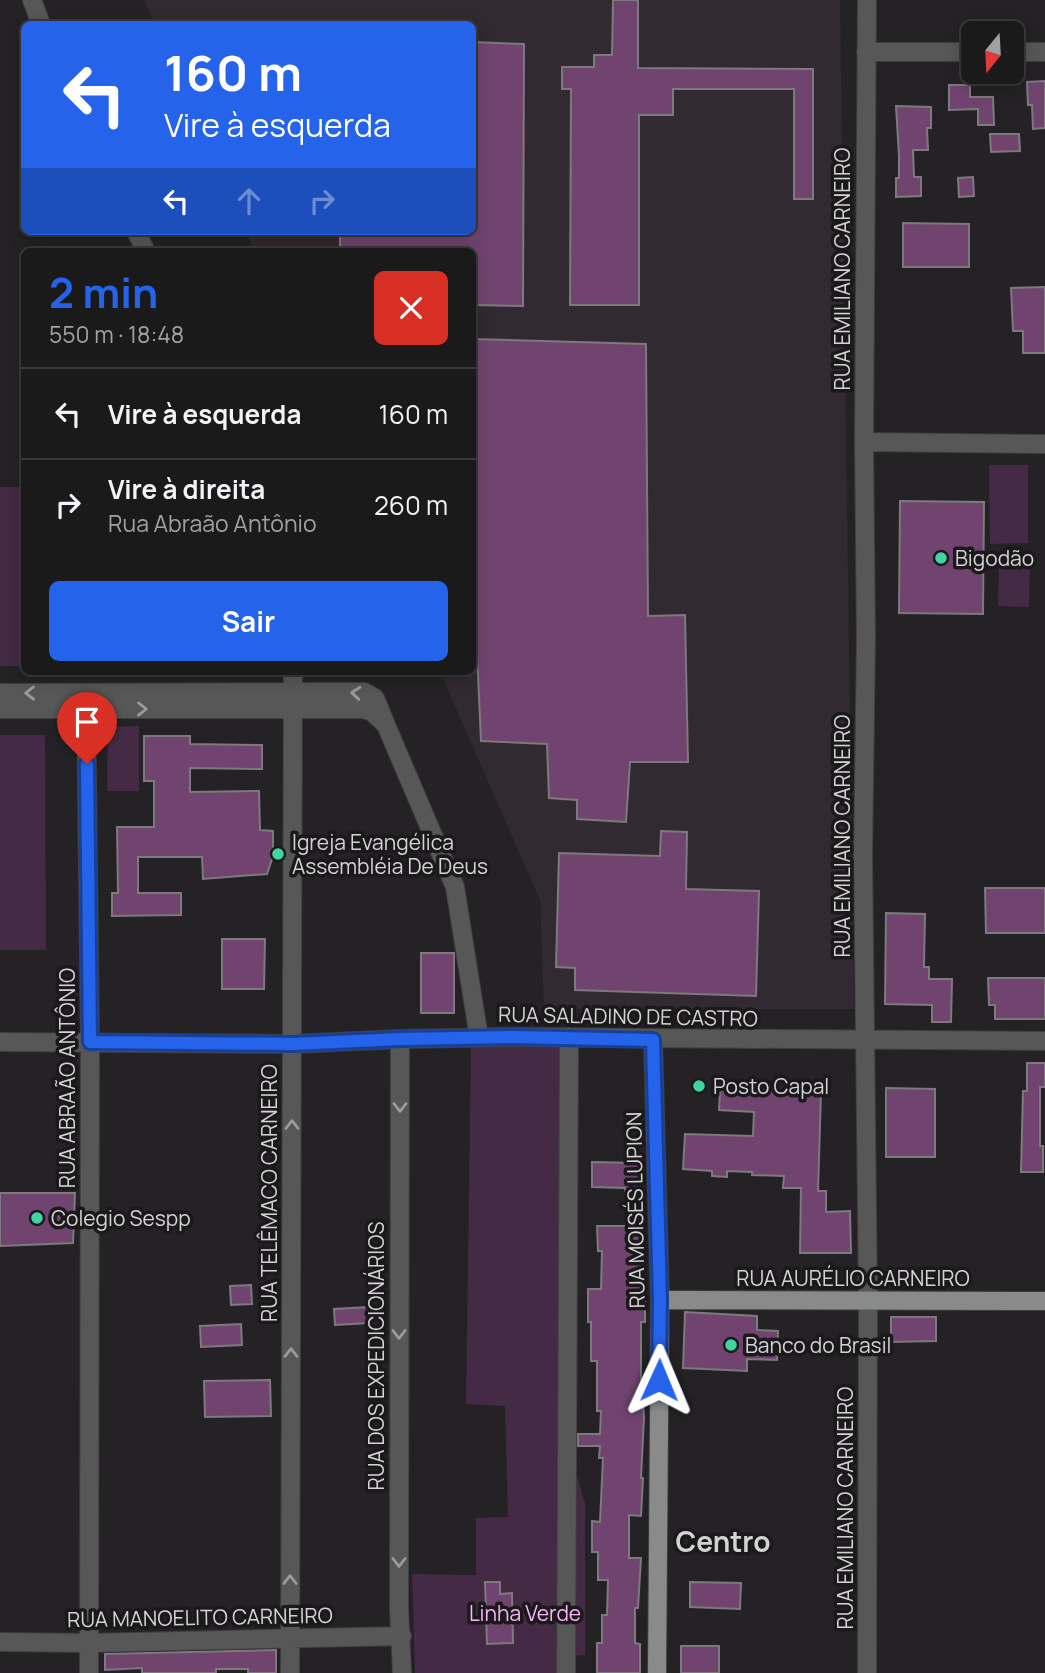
<!DOCTYPE html>
<html lang="pt">
<head>
<meta charset="utf-8">
<style>
  body { margin:0; font-family:Manrope,sans-serif; background:#242324; color:#f1f3f6; height:100vh; display:flex; flex-direction:column; font-size:26px; white-space:nowrap }
  * { box-sizing:border-box; margin:0 }
  p { font-size:23px; color:#a0a1a3 }
  .icon { flex:none; width:38px; height:38px; fill:none; stroke:currentColor; stroke-width:2; stroke-linecap:round; stroke-linejoin:round }
  .map { position:relative; flex:1; overflow:hidden }
  .drawer { position:absolute; left:21px; top:248px; width:455px; height:427px; display:flex; flex-direction:column; background:#1b1a1b; border-radius:10px; box-shadow:0 4px 18px #0003,0 0 0 2px #39383a }
  .drawer>* { flex:none }
  .guide { position:absolute; left:21px; top:21px; width:455px; height:214px; border-radius:10px; box-shadow:0 4px 18px #0003,0 0 0 2px #39383a; background:#2563eb; color:#fff; overflow:hidden }
  .needle { width:46px; rotate:198deg }
  .buttons { position:absolute; left:961px; top:21px; display:grid; gap:14px }
  .buttons a { display:grid; place-items:center; width:63px; height:63px; border-radius:10px; background:#1b1a1b; box-shadow:0 4px 18px #0003,0 0 0 2px #39383a; font-size:35px }
  .pin { position:absolute; display:grid; place-items:center; width:60px; height:60px; color:#fff; margin:-72px -30px; border-radius:50% 50% 50% 0; rotate:-45deg; box-shadow:0 0 7px #0007 }
  .pin .icon { rotate:45deg }
  .me { position:absolute; width:77px; margin:-38px; rotate:1deg; stroke-linejoin:round; filter:drop-shadow(0 0 5px #0008) }
  .turn { display:flex; align-items:center; gap:24px; height:147px; padding:0 28px; font-size:32px }
  .turn .icon { width:91px; height:91px; stroke-width:2.5 }
  .turn b { display:block; font-size:49px; line-height:60px }
  .lanes { display:flex; align-items:center; height:66px; padding:0 28px; background:#0003; justify-content:center; gap:35px; direction:ltr }
  .lanes .off { opacity:.35 }
  .round { display:grid; place-items:center; flex:none; width:74px; height:74px; border-radius:10px; background:#242324 }
  .head { display:flex; align-items:center; justify-content:space-between; height:119px; padding:0 28px }
  h1 { font-size:42px; font-weight:700; line-height:52px; color:#2563eb }
  .cta { display:flex; gap:14px; margin-top:auto; padding:14px 28px }
  .cta a { flex:1; height:80px; border-radius:10px; background:#2563eb; color:#fff; font-size:28px; font-weight:700; line-height:80px; text-align:center }
  ul { padding:0; list-style:none }
  li { display:flex; align-items:center; gap:21px; height:91px; padding:0 28px; border-top:2px solid #39383a }
  li div { flex:1 }
  li b { display:block; font-size:26px }
  li em { font-style:normal }
  .map>svg:first-child { display:block }
  .built { fill:#312a30 }
  .green { fill:#442a44 }
  .building { fill:#70446f; stroke:#7c7a7c; stroke-width:2 }
  .lines { fill:none; stroke-linecap:round; stroke-linejoin:round }
  .minor-casing { stroke:#403e40; stroke-width:20 }
  .major-casing { stroke:#403e40; stroke-width:20 }
  .minor { stroke:#565756; stroke-width:18 }
  .major { stroke:#888b8a; stroke-width:18 }
  .oneway { stroke:#9b9b9b }
  .route-casing { stroke:#184099; stroke-width:18 }
  .route { stroke:#2563eb; stroke-width:12 }
  .poi-dot { fill:#40d4a1; stroke:#1b191b; stroke-width:2.5 }
  .labels { text-anchor:middle; dominant-baseline:central; stroke-width:7; stroke-linejoin:round; paint-order:stroke }
  .street-label { font-size:21px; fill:#d4d3d4; stroke:#1b191b }
  .poi-label { font-size:21px; fill:#d4d3d4; stroke:#1b191b; text-anchor:start }
  .park-label { font-size:21px; fill:#f9b4f7; stroke:#1b191b }
  .district-label { font-size:28px; font-weight:bold; fill:#d4d3d4; stroke:#1b191b }
</style>
</head>
<body>
<div class="map">
<svg width="1045" height="1673" viewBox="0 0 1045 1673">
  <rect width="100%" height="100%" fill="#242224"/>
  <path class="built" d="M144,0H840L854,1009H544L540,900L440,672H472V252H255L246,231H472V24H155Z"/>
  <path class="green" d="M989,465H1028V543L990,544Z
    M0,487H24V666H0Z
    M999,563H1030L1029,607L998,606Z
    M139,726V791H107L108,727Z
    M0,735H45L46,950H0Z
    M471,1044L577,1046L572,1460L585,1503V1655L572,1656V1673H415L412,1574L476,1575V1518L508,1517L505,1406L466,1404Z"/>
  <path class="building" d="M613,0H638V68L813,69V199H794V89H673V115H639V305H570L571,89H562V67H594V55H612Z
    M472,42L524,44L523,306L472,305V252H340V231H472Z
    M1045,81V128L1033,129L1032,105H1028L1027,82Z
    M949,85H970V97H993L994,125H978V109L949,110Z
    M896,106L931,107V128H927L928,150H913L914,177H921V196L896,197V178H899V156Z
    M990,134H1019L1020,151L991,152Z
    M973,177L974,196L959,197L958,178Z
    M903,223L969,224V267H903Z
    M1045,287V353H1023V331H1013L1011,288Z
    M472,339L646,344L648,616L685,615L688,762H630L626,822L577,819V800L549,798L547,744L481,741L475,608H472Z
    M900,501L984,502L983,614L899,613Z
    M144,736H190V744L262,745V769L190,768V792L259,791L260,830L273,831V856L267,874L203,879L202,857H138V893H181V915L112,916V893H118L117,827H154V781H144Z
    M661,831L687,832L686,889L759,891L756,996L575,990V968L556,967L559,853L660,856Z
    M985,888H1045V933H986Z
    M886,913L925,914L924,967H929V979H952L951,1022H932V1005L885,1004Z
    M222,939H265L264,989H222Z
    M421,953H454V1013H421Z
    M988,978H1045V1019H995V1005H989Z
    M1027,1063H1045V1087H1040V1146H1043V1172H1021L1023,1091H1027Z
    M886,1088L935,1089V1157H886Z
    M755,1089L821,1092L818,1191H826V1212L850,1211L851,1253H800L801,1188H783L784,1176L752,1175V1172L727,1171V1177L712,1176V1171L683,1169L685,1134L753,1136L754,1112L719,1110L720,1091Z
    M592,1162L641,1163L640,1193H625V1188L592,1187Z
    M0,1193H75L73,1243L0,1246Z
    M597,1226H640L641,1290H645V1322H641V1402H643L644,1418L641,1478H643L641,1516L629,1515V1558H641L638,1608H635V1643L640,1644V1673H597V1643H602V1615H607L608,1580H598V1552H592V1521L600,1522L603,1458H599L600,1446H578V1434H600L601,1411H597V1361H591V1322H588V1289H601L602,1251H598Z
    M251,1285L252,1304L231,1305L230,1286Z
    M368,1307L369,1323L335,1325L334,1309Z
    M685,1312L757,1316V1330L778,1331L777,1360L747,1359V1371L683,1368Z
    M891,1317H936V1341L891,1342Z
    M241,1324L242,1345L201,1347L200,1326Z
    M270,1380L271,1416L205,1417L204,1381Z
    M485,1582H500V1594L512,1593L513,1643L487,1644Z
    M690,1582L741,1583L740,1609L690,1607Z
    M681,1646H719V1673H681Z
    M276,1650V1673H248V1669H216V1673H142V1668L105,1670V1654Z"/>
  <g class="lines">
    <defs>
      <path id="minor" d="M32,0L41,24
        M867,0L864,442L866,637L863,855L868,1300L867,1673
        M866,52H973
        M1012,52H1045
        M136,231L146,252
        M864,442L1045,444
        M0,693L364,692L375,698L386,725L372,712L364,709H0
        M86,693L90,1043L89,1673
        M386,725L455,887L479,1038
        M400,1039L399,1608L402,1673
        M653,1040L660,1300
        M0,1042L292,1044L400,1039L515,1037L1045,1041
        M0,1642L89,1643L402,1636
        M290,1673L293,672
        M566,1673L569,1037"/>
      <path id="major" d="M657,1673L660,1300L1045,1301"/>
    </defs>
    <use href="#minor" class="minor-casing"/>
    <use href="#major" class="major-casing"/>
    <use href="#minor" class="minor"/>
    <use href="#major" class="major"/>
  </g>
  <defs><path id="oneway-chevron" d="M-2-3.5L2.5 0L-2 3.5" fill="none" stroke-width="1.6" stroke-linecap="round" stroke-linejoin="round" transform="scale(1.75)"/></defs>
  <g class="oneway">
    <use href="#oneway-chevron" transform="translate(30 693) rotate(180)"/>
    <use href="#oneway-chevron" transform="translate(356 693) rotate(-175)"/>
    <use href="#oneway-chevron" transform="translate(142 709)"/>
    <use href="#oneway-chevron" transform="translate(400 1107) rotate(90)"/>
    <use href="#oneway-chevron" transform="translate(292 1125) rotate(-90)"/>
    <use href="#oneway-chevron" transform="translate(399 1334) rotate(90)"/>
    <use href="#oneway-chevron" transform="translate(291 1353) rotate(-90)"/>
    <use href="#oneway-chevron" transform="translate(399 1562) rotate(90)"/>
    <use href="#oneway-chevron" transform="translate(290 1580) rotate(-90)"/>
  </g>
  <g class="lines">
    <defs>
      <path id="route" d="M87,764L90,1042L292,1044L400,1039L515,1037L653,1040L660,1300L659,1380"/>
    </defs>
    <use href="#route" class="route-casing"/>
    <use href="#route" class="route"/>
  </g>
  <g class="poi-dot">
    <circle cx="941" cy="558" r="7"/>
    <circle cx="278" cy="854" r="7"/>
    <circle cx="699" cy="1086" r="7"/>
    <circle cx="37" cy="1218" r="7"/>
    <circle cx="731" cy="1345" r="7"/>
  </g>
  <g class="labels">
    <g class="street-label">
      <text transform="translate(842 269) rotate(-90)">RUA EMILIANO CARNEIRO</text>
      <text transform="translate(842 836) rotate(-90)">RUA EMILIANO CARNEIRO</text>
      <text transform="translate(628 1016) rotate(1)">RUA SALADINO DE CASTRO</text>
      <text transform="translate(67 1078) rotate(-90)">RUA ABRAÃO ANTÔNIO</text>
      <text transform="translate(269 1193) rotate(-90)">RUA TELÊMACO CARNEIRO</text>
      <text transform="translate(635 1210) rotate(-91)">RUA MOISÉS LUPION</text>
      <text x="853" y="1278">RUA AURÉLIO CARNEIRO</text>
      <text transform="translate(376 1356) rotate(-90)">RUA DOS EXPEDICIONÁRIOS</text>
      <text transform="translate(845 1508) rotate(-90)">RUA EMILIANO CARNEIRO</text>
      <text transform="translate(200 1617) rotate(-1)">RUA MANOELITO CARNEIRO</text>
    </g>
    <g class="poi-label">
      <text x="955" y="558">Bigodão</text>
      <text x="292" y="842">Igreja Evangélica<tspan x="292" dy="24">Assembléia De Deus</tspan></text>
      <text x="713" y="1086">Posto Capal</text>
      <text x="51" y="1218">Colegio Sespp</text>
      <text x="745" y="1345">Banco do Brasil</text>
    </g>
    <g class="park-label">
      <text x="525" y="1613">Linha Verde</text>
    </g>
    <g class="district-label">
      <text x="723" y="1541">Centro</text>
    </g>
  </g>
</svg>
<div class="buttons">
<a><svg class="needle" viewBox="-14 -14 28 28"><path d="M0-13l5 13h-10z" fill="#e53935"/><path d="M0 13l5-13h-10z" fill="#a0a1a3"/></svg></a>
</div>
<div class="pin" style="left:87px;top:764px;background:#d93025"><svg class="icon" aria-label="arrive" viewBox="0 0 24 24"><path d="M6 21V4h12l-3 4 3 4H6"/></svg></div>
<svg class="me" style="left:659px;top:1380px" viewBox="-20 -20 40 40"><path d="M0-17L14 15 0 8-14 15z" fill="#2563eb" stroke="#fff" stroke-width="4"/></svg>
<div class="guide">
<div class="turn"><svg class="icon" aria-label="left" viewBox="0 0 24 24"><path d="M17 20v-9H6M10 6l-5 5 5 5"/></svg><div><b>160 m</b>Vire à esquerda</div></div>
<div class="lanes"><svg class="icon" aria-label="left" viewBox="0 0 24 24"><path d="M17 20v-9H6M10 6l-5 5 5 5"/></svg><svg class="icon off" aria-label="ahead" viewBox="0 0 24 24"><path d="M12 20V5M6 11l6-6 6 6"/></svg><svg class="icon off" aria-label="right" viewBox="0 0 24 24"><path d="M7 20v-9h11M14 6l5 5-5 5"/></svg></div>
</div>
<section class="drawer">
<div class="head"><div><h1>2 min</h1><p>550 m · 18:48</p></div><a class="round" style="background:#d93025;color:#fff"><svg class="icon" aria-label="close" viewBox="0 0 24 24"><path d="M6 6l12 12M18 6L6 18"/></svg></a></div>
<ul>
<li><svg class="icon" aria-label="left" viewBox="0 0 24 24"><path d="M17 20v-9H6M10 6l-5 5 5 5"/></svg><div><b>Vire à esquerda</b></div><em>160 m</em></li>
<li><svg class="icon" aria-label="right" viewBox="0 0 24 24"><path d="M7 20v-9h11M14 6l5 5-5 5"/></svg><div><b>Vire à direita</b><p>Rua Abraão Antônio</p></div><em>260 m</em></li>
</ul>
<div class="cta"><a>Sair</a></div>
</section>
</div>
</body>
</html>
